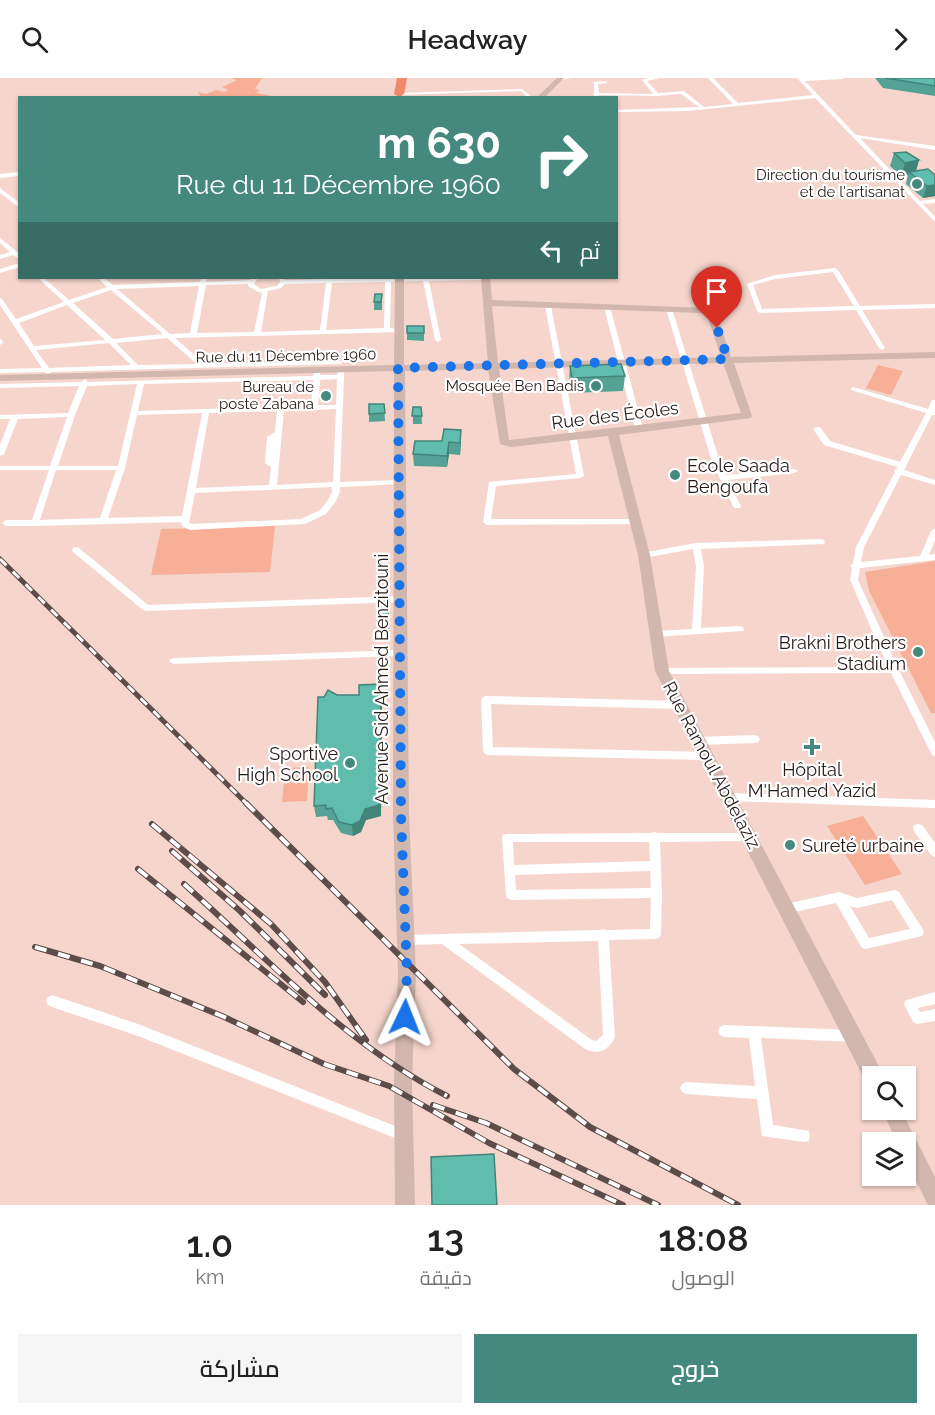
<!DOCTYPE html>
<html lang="ar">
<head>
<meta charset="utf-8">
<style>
  body { margin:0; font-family:Raleway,Cairo,sans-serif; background:#f6f6f6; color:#222; direction:rtl; height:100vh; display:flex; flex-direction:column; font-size:22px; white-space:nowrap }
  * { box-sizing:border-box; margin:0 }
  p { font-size:20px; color:#767676 }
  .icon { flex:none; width:33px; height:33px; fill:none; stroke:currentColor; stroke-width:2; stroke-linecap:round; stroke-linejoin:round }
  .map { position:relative; height:1127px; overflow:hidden; direction:ltr }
  .sheet { display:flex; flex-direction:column; background:#fff; flex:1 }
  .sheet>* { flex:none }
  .guide { position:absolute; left:18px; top:18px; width:600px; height:183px; border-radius:0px; box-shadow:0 2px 4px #0004; direction:rtl; background:#45897e; color:#fff; overflow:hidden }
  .controls { position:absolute; left:862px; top:988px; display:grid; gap:12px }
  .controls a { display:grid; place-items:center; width:54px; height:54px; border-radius:0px; background:#fff; box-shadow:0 2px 4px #0004; font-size:30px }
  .pin { position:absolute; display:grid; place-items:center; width:51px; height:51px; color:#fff; margin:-62px -26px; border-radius:50% 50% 50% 0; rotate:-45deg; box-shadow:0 0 6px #0007 }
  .pin .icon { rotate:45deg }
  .me { position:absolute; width:66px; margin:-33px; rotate:2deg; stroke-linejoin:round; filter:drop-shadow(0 0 4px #0008) }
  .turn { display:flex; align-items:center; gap:21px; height:126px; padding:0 18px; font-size:27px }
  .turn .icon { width:78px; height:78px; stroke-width:2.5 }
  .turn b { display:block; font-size:42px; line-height:51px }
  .then { display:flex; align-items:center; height:57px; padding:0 18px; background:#0003; gap:12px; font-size:22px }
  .eta { display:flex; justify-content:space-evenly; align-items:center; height:102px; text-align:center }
  .eta b { font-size:36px; font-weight:600; line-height:42px }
  .cta { display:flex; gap:12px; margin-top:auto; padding:12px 18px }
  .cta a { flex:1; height:69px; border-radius:0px; background:#45897e; color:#fff; font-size:24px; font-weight:600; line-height:69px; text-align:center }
  .cta a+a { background:#f6f6f6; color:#222 }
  header { display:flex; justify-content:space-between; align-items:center; height:78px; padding:0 18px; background:#fff; font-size:27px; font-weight:600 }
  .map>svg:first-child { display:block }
  .green { fill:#f7af97 }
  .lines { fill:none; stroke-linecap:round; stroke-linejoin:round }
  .street { fill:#fff; fill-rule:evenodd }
  .secondary { fill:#d1b7ae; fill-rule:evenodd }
  .highway { fill:#ef8968; fill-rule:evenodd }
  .rail-far1-casing { stroke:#5d4c47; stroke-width:5 }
  .rail-casing { stroke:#5d4c47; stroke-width:6 }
  .rail-far1 { stroke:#fff; stroke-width:3; stroke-dasharray:9; stroke-linecap:butt }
  .rail { stroke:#fff; stroke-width:4; stroke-dasharray:12; stroke-linecap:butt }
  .wall { fill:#53a295 }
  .shaded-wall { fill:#438479 }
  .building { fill:#60bcad; stroke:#438479; stroke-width:1.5 }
  .route { stroke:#1a73e8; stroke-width:10; stroke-dasharray:0 18 }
  .poi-dot { fill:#45897e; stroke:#fff; stroke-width:2 }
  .labels { text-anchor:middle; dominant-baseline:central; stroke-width:4.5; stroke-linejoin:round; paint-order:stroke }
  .far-poi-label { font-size:15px; fill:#261b17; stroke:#fff; text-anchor:end }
  .far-street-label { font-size:15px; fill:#261b17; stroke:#fff }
  .street-label { font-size:18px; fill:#261b17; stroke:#fff }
  .poi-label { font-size:18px; fill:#261b17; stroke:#fff; text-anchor:start }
</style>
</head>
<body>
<header><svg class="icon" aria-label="forward" viewBox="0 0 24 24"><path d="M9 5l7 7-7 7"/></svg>Headway<svg class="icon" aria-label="search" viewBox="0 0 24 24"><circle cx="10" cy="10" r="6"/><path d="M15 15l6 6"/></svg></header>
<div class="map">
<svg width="935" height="1127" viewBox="0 0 935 1127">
  <rect width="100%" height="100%" fill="#f6d6cc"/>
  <path class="green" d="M230,0H262L255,11L260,12L257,15L276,19H201L198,14L206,16L216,12L224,14L228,12L222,9L237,2Z
    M878,287L903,293L891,317L866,310Z
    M275,448L270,494L151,497L161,451Z
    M935,483V635H931L869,513L865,494Z
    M309,689L307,723L282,724L285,690Z
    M863,738L902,796L865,807L827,748Z"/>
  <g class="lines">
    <path class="street" d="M558,0H571L560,2Z
      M648,0H660L647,3L658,15L684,13L704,29L733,26L708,0H713L738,25L813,17L797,0H844L842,1L805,3L856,57L935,68V72L860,60L920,123L935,121V125L923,126L935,139V144L815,20L688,33L616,34V32L699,29L681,16L657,18L599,17V20H595L593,16L594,15V4L605,3L607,4V5L598,6L599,15L653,16L642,2Z
      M522,11L533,20H528L521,13L399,17L397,16L399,15Z
      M20,94V98L0,100V96Z
      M0,110L20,125V130L0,115Z
      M0,160L20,176V182L13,177L0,181V177L10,174L0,165Z
      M20,185V189L0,195V191Z
      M835,190L838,192L860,228L935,226V230L862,232L885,270L882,272L879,270L856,232L760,235L757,233L747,206L775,197ZM833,194L854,228L762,231L753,207L775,201Z
      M38,200H44L69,222L107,209L98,200H104L113,207L200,204L201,200H207L206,204L250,202L252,200H258L254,206L261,211L277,208L280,204L279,201L281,200H284L285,202L327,201V200H333V201L385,200H488L485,202L429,203L441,262L438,264L435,262L423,203L391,204L390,250L402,251L403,252L400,254L175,260L205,286L342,283V285L340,286L51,294L48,296L44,294L0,295V291L42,290L0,227V220L2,221L16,241L64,224ZM385,204L384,250L326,252L332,205ZM326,205L320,252L261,254L268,213L281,210L285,206ZM248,206V208L258,214L262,215L254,254L197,255L206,207ZM199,208L190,255L170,256L117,211ZM111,212L163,256L113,261L73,225ZM67,227L105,262L34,268L19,245ZM167,260L197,286L138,287L116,265ZM109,265L131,287L49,290L36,272Z
      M548,226L551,228L584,398L580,400L496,408L491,441H637L640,442L641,444L640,446L487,447L483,444L489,404L576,396L545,228Z
      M607,227L610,229L643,350L642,352H639L635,350L604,229Z
      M669,229L672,231L720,384L726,397L794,391L798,393L794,395L728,402L741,428L740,430H734L733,428L712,384L666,231Z
      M0,261L2,262L3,265L0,267Z
      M341,290L344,292V299L340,404L399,402L403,404L402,406L340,409V414L336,423L326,436L305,446L190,452L182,448L181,444L35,448H6L2,445L6,442H32L49,392H0V388H50L67,339L18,341L4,376L0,378V367L10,341H0V337L68,335L79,308L0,310V306L81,304L85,301L88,304L313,298L314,294L317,292L320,294V297H337L338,292ZM337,301L336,327H318L320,302ZM313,302L311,328L138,333L144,306ZM137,306L118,388H58L75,337L87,308ZM336,331L333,404L277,407L284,333ZM277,333L275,354L267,359L265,385L271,389L269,407L196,410L209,335ZM202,335L182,438L108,440L125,390L137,337ZM56,392H116L100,440L40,442ZM332,409V414L328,422L320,432L301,441L191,446L189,445L195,415Z
      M853,309L928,331L932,322H935V337H932L904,392L935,402V407L901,397L864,469L861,484L920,478L931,453L935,450V462L929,477L935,476V482L860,490L858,502L899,592L935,664V678L932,677L891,595L662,596L659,595L657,593L659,591L662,590L888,589L850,502L852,490L850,488L853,485L856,469L895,394L894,393L898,389L824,367L813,351L817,349H820L830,363L900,384L926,335L851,312V310Z
      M821,461L824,462L825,464L824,466L701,471L704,488L701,550L740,548L743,549L744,551L743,553L655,559L651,556L655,553L692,551L696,488L693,471L644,480L641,479L640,477L641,475L696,465Z
      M76,469L79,470L148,527L400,518L404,521L400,524L146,533L143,532L73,474L72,472L73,470Z
      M399,572L404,575L399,578L174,586L171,585L169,583L171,581L174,580Z
      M486,618L679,623L682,624L684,627L682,630L679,631L491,626L493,669L706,674L709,675L711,678L709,681L706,682L488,677L485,676L483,673L481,622L483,619Z
      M755,657L758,658L760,661L758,664L755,665L698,667L695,666L693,663L695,660L698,659Z
      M729,715L935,722V730L729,723L725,722L724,719L725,716Z
      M918,746L922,747L935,765V779L931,777L914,753L913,750L914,747Z
      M654,754L658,755H751L755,756L756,759L755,762L751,763L660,764L662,815L661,856L659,860L655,861L609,862L615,959C608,973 599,977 585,971L442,866L406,867L402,866L400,862L402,858L406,857L599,852L603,851L606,852L650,851L651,820L511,822L507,820L506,817L502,760L503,757L507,756L650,755ZM513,764H649L650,783L514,787ZM650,793L651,810L516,812L515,797ZM598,863L603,957L596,963L592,962L459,866Z
      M895,812L899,814L922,850L924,854L922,858L866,871L862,870L836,825L786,836L782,835L780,831L782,827L786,826L839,814L857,820ZM892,822L910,851L869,860L850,828L857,830Z
      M935,914V926L918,930L920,934L935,931V943L917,946L913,944L904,926L906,922Z
      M52,917L138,946L405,1052L410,1053L411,1058L410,1063L405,1064L138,958L52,929L48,927L46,923L48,919Z
      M724,947L854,952L858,954L860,958L858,962L854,964L761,960L773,1047L809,1053L810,1058L809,1063L804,1064L762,1058L757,1021L686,1016L682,1014L680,1010L682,1006L686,1004L755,1008L749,960L724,959L720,957L718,953L720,949Z"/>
    <path class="secondary" d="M557,0H564L544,20H536Z
      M395,200H404V287L488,285L481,200H490L492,222L708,230L716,235L731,279L935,274V280L734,285L752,338L751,340L619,357L650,477L669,593L881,992L883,999H873V1008L867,1006L655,593L638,477L608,358L511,369L500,366L488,291L405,293L409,737L416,895L412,1005L415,1127H395L394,1005L398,895L393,737L394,293L0,303V297L394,287ZM492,228L703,235L707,237L721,279L498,285ZM723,285L741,335L509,362L499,291Z
      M882,1032H901L935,1099V1127H928L906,1083V1065H897Z"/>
    <path class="highway" d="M397,0H407L404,16L399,19L394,16Z"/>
    <defs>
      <path id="rail-far1" d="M0,481L248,727"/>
      <path id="rail" d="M246,725L514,991L590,1049L738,1127
        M152,746L271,846L325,904L366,962
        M172,773L240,833L325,917
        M138,791L303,924
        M184,806C269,882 345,966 447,1018
        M35,869L100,888L222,938L324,986L389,1008L489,1065L623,1127
        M433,1027L486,1045L658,1127"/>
    </defs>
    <use href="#rail-far1" class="rail-far1-casing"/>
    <use href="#rail" class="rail-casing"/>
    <use href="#rail-far1" class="rail-far1"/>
    <use href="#rail" class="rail"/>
  </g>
  <path class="wall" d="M875,0H935V18L883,10Z
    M894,75L919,82L916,93L935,97V118L923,120L906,106L908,97L901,98L890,88Z
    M382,223V232H374V224Z
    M424,248V263L407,262V255Z
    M570,288L625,298L623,313L571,315L569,303Z
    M384,326L385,343L369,344V336Z
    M413,329H421L422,346H413Z
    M415,363H461L460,377L449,376L447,389L414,388L413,376Z
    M389,519V551H379L378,543Z
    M381,606L382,618L381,738L366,742L361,754L353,758L341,755L333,742H328L327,738L316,739L314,728L337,617H359Z"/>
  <path class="shaded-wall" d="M919,82L915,96L909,94L908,97L901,98L905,85Z
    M935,107V118L923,120L927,108Z
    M461,352V363L460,377V365Z
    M449,364V376L447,389V378Z
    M381,606L382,618L381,738L366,742L361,754L353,758L352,747L365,731Z"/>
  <path class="building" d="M885,0H935V8Z
    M906,74L919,82L905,85L894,75Z
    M928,91L935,97V107L927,108L909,94Z
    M375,216H382L381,224H374Z
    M407,248H424V255H407Z
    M621,286L625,298L572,300L570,288Z
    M369,326H384L385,335L369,336Z
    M413,329H421L422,338H412Z
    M444,351L461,352L460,365L449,364L447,378L413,376L415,363H442Z
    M380,519H389L388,543H378Z
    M381,606L379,727L365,731L360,743L352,747L339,744L332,730L326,731V727L314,728L318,619H324L328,612L337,617H359V607Z
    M494,1076L497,1127H432L431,1079Z"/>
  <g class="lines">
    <path class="route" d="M405,939L407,895L401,737L398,290L728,281L717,250"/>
  </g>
  <g class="poi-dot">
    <circle cx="917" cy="106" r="6"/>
    <circle cx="596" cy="308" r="6"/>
    <circle cx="326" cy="318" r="6"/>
    <circle cx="675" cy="397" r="6"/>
    <circle cx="918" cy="574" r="6"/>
    <path d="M809 660h6v6h6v6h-6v6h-6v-6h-6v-6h6z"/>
    <circle cx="350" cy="685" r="6"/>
    <circle cx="790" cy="767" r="6"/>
  </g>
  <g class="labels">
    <g class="far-poi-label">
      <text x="905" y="97">Direction du tourisme<tspan x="905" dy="17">et de l'artisanat</tspan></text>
      <text x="584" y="308">Mosquée Ben Badis</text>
      <text x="314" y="309">Bureau de<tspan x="314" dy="17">poste Zabana</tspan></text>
    </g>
    <g class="far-street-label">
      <text transform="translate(286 278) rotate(-1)">Rue du 11 Décembre 1960</text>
    </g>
    <g class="street-label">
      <text transform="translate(615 337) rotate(-7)">Rue des Écoles</text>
      <text transform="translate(381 601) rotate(-90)">Avenue Sid Ahmed Benzitouni</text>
      <text transform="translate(712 687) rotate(62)">Rue Ramoul Abdelaziz</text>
    </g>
    <g class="poi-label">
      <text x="687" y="387">Ecole Saada<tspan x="687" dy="21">Bengoufa</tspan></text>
      <text x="906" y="564" text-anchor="end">Brakni Brothers<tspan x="906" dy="21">Stadium</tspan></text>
      <text x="338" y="675" text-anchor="end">Sportive<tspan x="338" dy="21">High School</tspan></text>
      <text x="812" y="691" text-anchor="middle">Hôpital<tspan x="812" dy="21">M'Hamed Yazid</tspan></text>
      <text x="802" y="767">Sureté urbaine</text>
    </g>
  </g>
</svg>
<div class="controls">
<a><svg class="icon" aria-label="search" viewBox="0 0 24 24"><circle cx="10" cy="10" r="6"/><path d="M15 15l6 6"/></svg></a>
<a><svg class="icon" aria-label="layers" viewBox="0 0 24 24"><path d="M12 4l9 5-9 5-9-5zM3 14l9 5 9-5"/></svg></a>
</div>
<div class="pin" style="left:717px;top:250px;background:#d93025"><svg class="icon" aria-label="arrive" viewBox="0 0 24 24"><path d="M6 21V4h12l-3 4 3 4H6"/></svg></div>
<svg class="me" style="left:405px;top:939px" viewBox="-20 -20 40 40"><path d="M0-17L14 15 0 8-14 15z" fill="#1a73e8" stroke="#fff" stroke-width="4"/></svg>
<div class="guide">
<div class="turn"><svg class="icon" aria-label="right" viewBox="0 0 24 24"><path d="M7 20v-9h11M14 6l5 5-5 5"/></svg><div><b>630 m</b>Rue du 11 Décembre 1960</div></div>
<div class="then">ثم<svg class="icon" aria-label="left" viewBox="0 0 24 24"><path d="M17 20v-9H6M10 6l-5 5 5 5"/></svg></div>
</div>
</div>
<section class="sheet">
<div class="eta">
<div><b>18:08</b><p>الوصول</p></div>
<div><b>13</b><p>دقيقة</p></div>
<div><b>1.0</b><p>km</p></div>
</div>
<div class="cta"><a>خروج</a><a>مشاركة</a></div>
</section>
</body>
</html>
